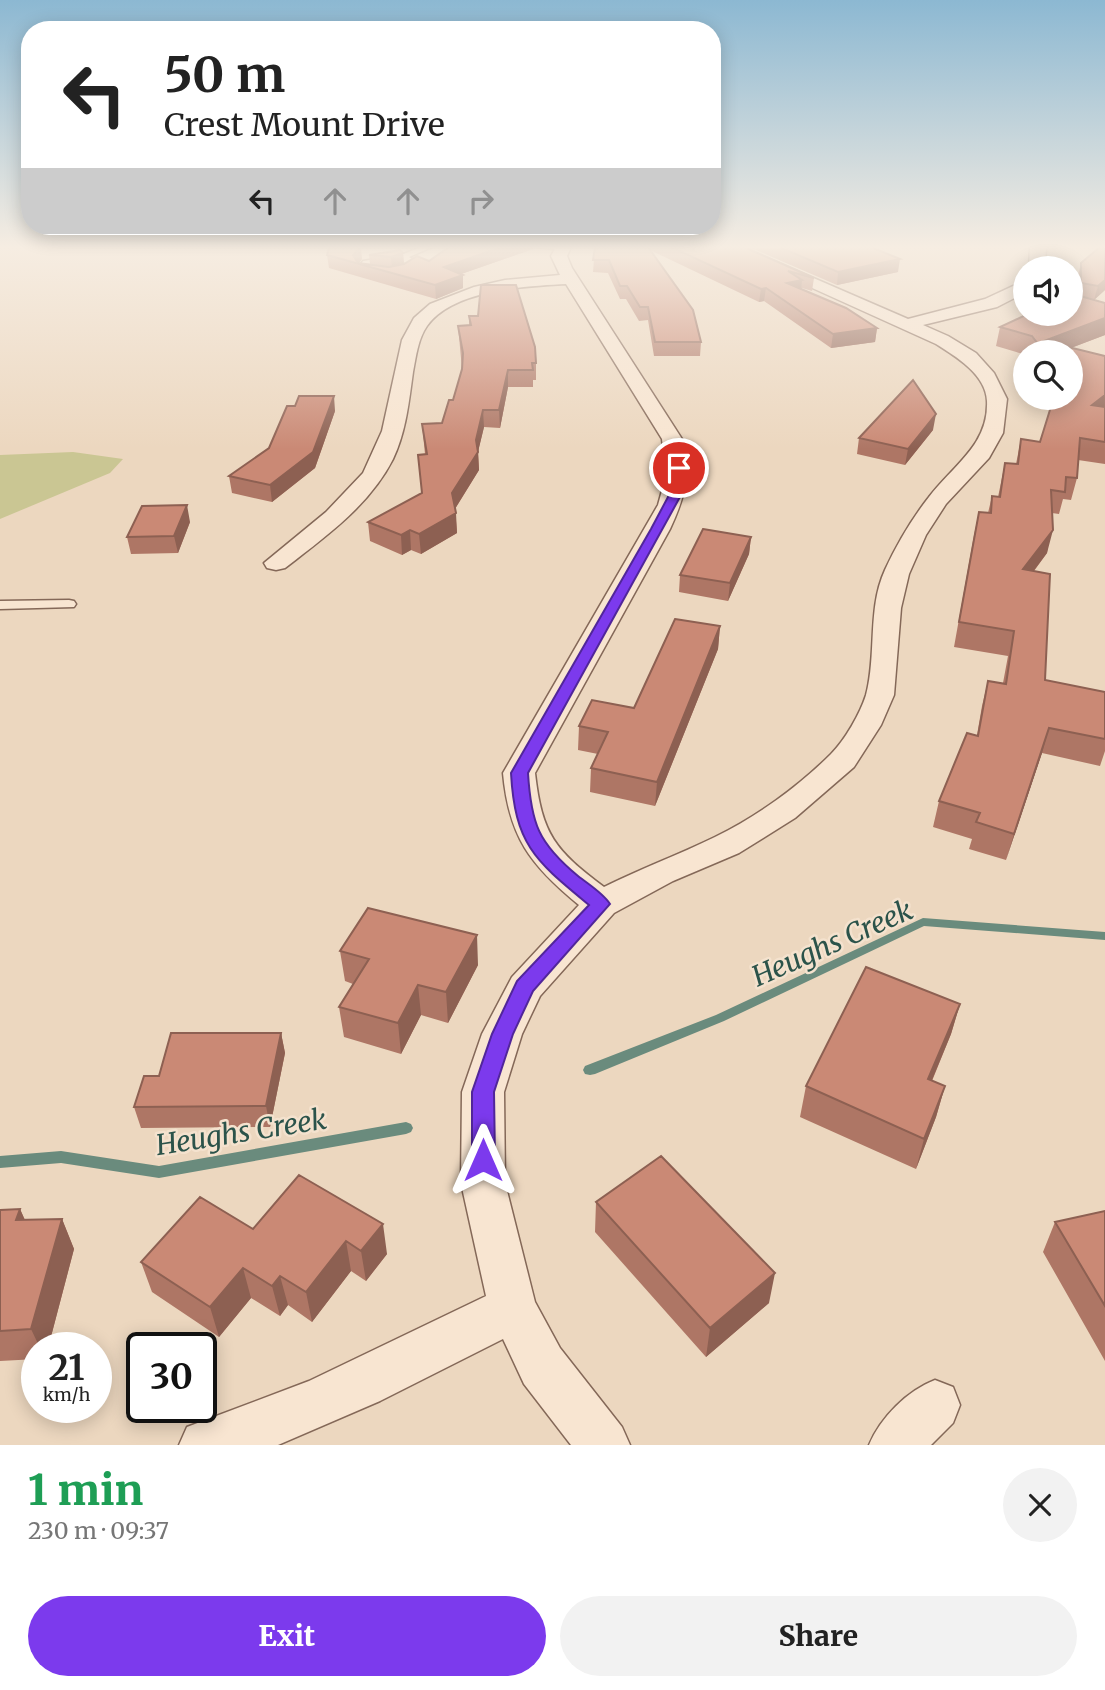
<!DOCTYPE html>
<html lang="en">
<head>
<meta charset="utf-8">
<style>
  body { margin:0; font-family:Merriweather,serif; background:#f2f2f2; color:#222; height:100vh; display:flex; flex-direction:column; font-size:26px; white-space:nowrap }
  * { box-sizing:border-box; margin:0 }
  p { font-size:23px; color:#767676 }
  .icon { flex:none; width:38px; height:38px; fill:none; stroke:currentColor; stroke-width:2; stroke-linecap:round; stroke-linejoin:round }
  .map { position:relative; height:1445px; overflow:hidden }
  .panel { display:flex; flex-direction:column; background:#fff; flex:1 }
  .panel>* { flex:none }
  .hud { position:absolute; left:21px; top:21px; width:700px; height:214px; border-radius:28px; box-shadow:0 4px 18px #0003; background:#fff; color:#222; overflow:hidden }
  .controls { position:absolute; left:1013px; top:256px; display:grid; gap:14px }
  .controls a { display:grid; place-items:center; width:70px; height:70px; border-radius:50%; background:#fff; box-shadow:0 4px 18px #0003; font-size:35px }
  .speed { position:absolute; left:21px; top:1332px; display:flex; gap:14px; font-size:35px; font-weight:700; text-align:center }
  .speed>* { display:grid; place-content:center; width:91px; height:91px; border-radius:50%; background:#fff; box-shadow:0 4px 18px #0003; line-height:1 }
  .speed small { font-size:18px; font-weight:400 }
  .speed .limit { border:4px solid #111; border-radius:10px; background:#fff; color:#111 }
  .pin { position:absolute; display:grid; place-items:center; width:60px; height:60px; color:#fff; margin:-30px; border:4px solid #fff; border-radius:50%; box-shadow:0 2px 7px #0007 }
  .me { position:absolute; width:77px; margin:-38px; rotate:0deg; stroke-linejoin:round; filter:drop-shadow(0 0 5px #0008) }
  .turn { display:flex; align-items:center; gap:24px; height:147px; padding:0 28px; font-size:32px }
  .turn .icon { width:91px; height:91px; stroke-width:2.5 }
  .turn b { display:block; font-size:49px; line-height:60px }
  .lanes { display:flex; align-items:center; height:66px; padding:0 28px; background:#0003; justify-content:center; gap:35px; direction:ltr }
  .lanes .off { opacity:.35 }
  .round { display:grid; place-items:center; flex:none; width:74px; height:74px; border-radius:37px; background:#f2f2f2 }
  .summary { display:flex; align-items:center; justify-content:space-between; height:119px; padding:0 28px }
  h1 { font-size:42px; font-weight:800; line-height:52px; color:#1e9e55 }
  .cta { display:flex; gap:14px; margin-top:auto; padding:14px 28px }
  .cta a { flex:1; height:80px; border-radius:42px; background:#7c3aed; color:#fff; font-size:28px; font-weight:800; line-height:80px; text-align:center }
  .cta a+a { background:#f2f2f2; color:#222 }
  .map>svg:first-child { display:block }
  .green { fill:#cac693 }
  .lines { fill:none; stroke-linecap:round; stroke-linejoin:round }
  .stream { fill:#6a8b7d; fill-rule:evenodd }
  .lane-casing { stroke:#846858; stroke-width:3 }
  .street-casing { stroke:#846858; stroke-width:3 }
  .lane { fill:#f8e5d1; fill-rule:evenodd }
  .street { fill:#f8e5d1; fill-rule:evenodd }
  .wall { fill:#ae7665 }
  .shaded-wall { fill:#8d6052 }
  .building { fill:#ca8975; stroke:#8d6052; stroke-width:2 }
  .route { fill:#7c3aed; stroke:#51269a; stroke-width:2 }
  .labels { text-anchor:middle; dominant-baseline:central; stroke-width:5; stroke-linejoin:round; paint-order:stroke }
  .near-water-label { font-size:28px; font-style:italic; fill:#2b534a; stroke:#f4e2ce }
</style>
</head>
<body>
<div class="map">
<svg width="1105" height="1445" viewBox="0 0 1105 1445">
  <rect width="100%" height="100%" fill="#ecd7bf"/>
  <path class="green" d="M73,452L123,459L110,473L0,519V455Z"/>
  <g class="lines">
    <path class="stream" d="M923,918L1105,932V940L924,926L724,1021L595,1074L590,1075L585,1074L583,1070L585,1066L716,1015Z
      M406,1122L411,1124L413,1128L411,1132L406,1134L159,1178L61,1163L0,1168V1156L61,1151L159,1166Z"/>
    <defs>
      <path id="lane" d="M421,247H432L409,257L414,260L416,267L403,276L396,274L408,266L402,260L369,265L366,269L375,274L371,277L357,270L363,261L401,255Z
        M534,247H565L566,248L562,250Z
        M69,600L74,601L76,604L74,607L0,609V601Z"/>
      <path id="street" d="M556,247H571L567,256L572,268L682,439C691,474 685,497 670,529L535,773C542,835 555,850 604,887C640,869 678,855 715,837C756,817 798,787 831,754C845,740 860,714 866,695C877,655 867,609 885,570C897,544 911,520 929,497C952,466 989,445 987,401C986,374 955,356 936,344L722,247H742L908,319L985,299L1026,280V292L997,307L923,325L948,336L976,353L994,373L1007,399L1003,433L989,458L946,504L926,535L909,574L901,608L894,695L881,725L854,767L795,818L739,853L673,881L614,913L540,996L522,1034L504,1092L505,1183L535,1302L560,1348L622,1427L630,1445H571L524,1384L503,1339L380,1401L278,1445H179L187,1427L309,1381L486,1296L461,1183L462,1092L482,1034L512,977L579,905C530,865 509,837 503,773L658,505L666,476L662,439L566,284C526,286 452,290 427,326C418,339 416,356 413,372C409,401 406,432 393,459C369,506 325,537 285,568L276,570L267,568L264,563L326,512L363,473L382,431L402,340L414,318L430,304L474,287L505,280L560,275L551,256Z
        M1030,247H1046L1045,268H1029Z
        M935,1380L953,1387L960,1405L953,1423L931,1445H869C881,1417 907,1391 935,1380Z"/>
    </defs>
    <use href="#lane" class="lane-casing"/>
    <use href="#street" class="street-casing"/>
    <use href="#lane" class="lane"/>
    <use href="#street" class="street"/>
  </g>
  <path class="wall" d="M329,247H361L362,259L359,263L370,264L369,255L403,253L404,264L533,249L461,274L463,275V288L436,299L329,268L327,255Z
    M595,247H744L814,278L812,291L802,288L801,289L877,328L875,342L831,348L764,301L759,302L650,250L701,342L700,356H654L648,320L639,321L626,299H620L608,273L593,272Z
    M749,247H871L898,272L837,285Z
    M1105,247V290L1094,300L1088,298L1105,303V335L1071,348L1105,356V464L1078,460L1077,478L1071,500L1063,499L1059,514L1052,513L1047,553L1034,571L1045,680L1105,692V751L1100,766L1042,753L1006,860L969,849L972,839L933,827L939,801L977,735L982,706L988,681L1003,683L1008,656L954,647L974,535L979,512L988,513L992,496L998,497L1005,463L1016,464L1021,439L1040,442L1071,397V352H1026V355L996,346L1000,327L1078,295V276L1081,263Z
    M469,316L536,363V380H533V387H508L500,428L484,427L478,451L479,470L455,509L457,533L421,554L411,550L402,555L370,541L368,522L422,493L418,455L425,454L422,424L442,423L453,400L462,369L458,326L469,325Z
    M335,411L315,468L272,502L232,493L229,476Z
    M933,430L905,465L857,454L859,438Z
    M190,522L178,553L131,554L127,537Z
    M751,537L749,554L728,601L679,592L680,575Z
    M720,626L718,649L655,806L590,792L591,768L598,754L578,750L579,726L634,708Z
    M340,951L478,965L448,1023L421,1015L401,1054L344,1037L339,1007L353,984L345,981Z
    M960,1004L951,1034L932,1081L945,1086L936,1117L916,1169L800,1117L806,1086Z
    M281,1033L285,1053L270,1127L141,1128L134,1107Z
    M299,1175L387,1254L366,1281L351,1271L312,1322L288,1305L280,1316L251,1298L219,1337L152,1292L141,1262L253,1229Z
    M596,1202L769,1303L706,1357L595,1232Z
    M20,1209L25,1220L62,1219L74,1249L48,1348H37V1359L0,1361V1210Z
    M1105,1211V1361L1043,1252L1055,1222Z"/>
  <path class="shaded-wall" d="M360,247L362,259L358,264L353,255Z
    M502,247H533V249L444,280V267Z
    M403,253L404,265L392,269L391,257Z
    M900,259L898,272L837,285L838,272Z
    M463,275V288L436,299L435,285Z
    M802,280L801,293L787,283Z
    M1105,280V290L1094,300L1098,286Z
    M766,288L764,301L759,302L761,289Z
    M1105,318V335L1060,352L1044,341Z
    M877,328L875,342L831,348L833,334Z
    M508,370V387L500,428L499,410Z
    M1105,395V411L1092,405Z
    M334,396L335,411L315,468L272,502L270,485Z
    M483,410L484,427L478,452L479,470L453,512L452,493L476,440Z
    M936,414L933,430L905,465L908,449Z
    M187,505L190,522L178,553L174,536Z
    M456,513L457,533L421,554L419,534Z
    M410,530L411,550L402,555L401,535Z
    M1053,530L1047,553L1017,593L1023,569Z
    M751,537L749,554L728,601L730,583Z
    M720,626L718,649L655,806L657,782Z
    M1049,728L1042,753L1006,860L1014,834Z
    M477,935L478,965L448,1023L446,992Z
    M418,985L421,1015L401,1054L398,1023Z
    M960,1004L951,1034L920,1109L928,1079Z
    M281,1033L285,1053L270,1127L266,1106Z
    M945,1086L936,1117L916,1169L924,1139Z
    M20,1209L33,1239L16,1220Z
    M62,1219L74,1249L48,1348H40L31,1329Z
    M383,1224L387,1254L366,1281L361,1251Z
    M346,1241L351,1271L312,1322L306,1292Z
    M243,1268L251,1298L219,1337L210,1307Z
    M775,1273L769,1303L706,1357L710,1328Z
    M280,1276L288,1305L280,1316L272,1286Z"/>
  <path class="building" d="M329,247H360L353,255L358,263L389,267L404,264L417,256L429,261L449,247H502L444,267L463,275L435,285L327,255Z
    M595,247H648L693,310L701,342H655L648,307H640L627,286H620L609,260H593Z
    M671,247H744L814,278L788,271L802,280L787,283L846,308L877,328L833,334L766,288L761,289Z
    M779,247H871L900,259L838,272Z
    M1100,247H1105V280L1098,286L1081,283V263Z
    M400,250L403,253L391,257L369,255Z
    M481,285H516L535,347L536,363H532L533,370H508L499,410H483L476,440L478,452L452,493L456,513L419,534L410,530L401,535L368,522L422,493L418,455L427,454L422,424L442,423L449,400H453L462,369L463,353L458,326L471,325L469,316H478Z
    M1073,294L1105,303V318L1044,341L1105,356V395L1092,405L1105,407V442L1080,438L1077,478L1066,477L1065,492L1051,490L1053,530L1023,569L1050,574L1045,680L1105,692V739L1049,728L1014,834L976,822L980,813L939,801L967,733L978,736L988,681L1006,684L1014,631L959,622L979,512L991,513L992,496L1000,497L1005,463L1018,464L1021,439L1040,442L1054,397H1071V352H1044L1032,336L1000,327L1030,313H1071V295Z
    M913,380L936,414L908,449L859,438Z
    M299,396H334L313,452L270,485L229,476L269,448L287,406H295Z
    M187,505L174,536L127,537L142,506Z
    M703,529L751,537L730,583L680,575Z
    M675,619L720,626L657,782L591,768L608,732L579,726L592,700L634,708Z
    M368,908L477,935L446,992L418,985L398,1023L339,1007L369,959L340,951Z
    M866,967L960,1004L928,1079L945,1086L924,1139L806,1086Z
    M171,1033H281L266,1106L134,1107L144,1076H159Z
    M661,1156L775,1273L710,1328L596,1202Z
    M299,1175L383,1224L361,1251L346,1241L306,1292L280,1276L272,1286L243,1268L210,1307L141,1262L200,1197L253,1229Z
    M20,1209L16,1220L62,1219L31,1329L0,1331V1210Z
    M1105,1211V1306L1055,1222Z"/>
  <linearGradient id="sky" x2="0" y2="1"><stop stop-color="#8cb8d2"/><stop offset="0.55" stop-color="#f6ede2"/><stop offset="1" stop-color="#f6ede2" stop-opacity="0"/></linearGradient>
  <rect width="1105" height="449" fill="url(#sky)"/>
  <path class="route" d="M679,464L685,468L680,497L528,773C531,823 538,843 578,876C588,884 603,893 610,904L533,991L513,1034L494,1092L495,1160L491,1167L483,1170L475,1167L472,1160V1092L492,1034L517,981L589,905C536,861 515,846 511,773L651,529L668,497L673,468Z"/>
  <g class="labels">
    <g class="near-water-label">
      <text transform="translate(832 943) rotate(-24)">Heughs Creek</text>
      <text transform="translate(241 1132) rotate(-9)">Heughs Creek</text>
    </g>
  </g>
</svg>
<div class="controls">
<a><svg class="icon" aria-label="sound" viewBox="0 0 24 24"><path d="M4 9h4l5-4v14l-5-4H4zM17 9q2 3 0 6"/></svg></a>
<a><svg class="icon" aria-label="search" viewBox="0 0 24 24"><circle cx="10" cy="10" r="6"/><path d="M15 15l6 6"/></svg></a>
</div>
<div class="speed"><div>21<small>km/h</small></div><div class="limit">30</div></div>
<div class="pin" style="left:679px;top:468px;background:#d93025"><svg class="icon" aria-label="arrive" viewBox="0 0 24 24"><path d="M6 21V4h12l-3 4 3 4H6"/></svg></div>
<svg class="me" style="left:483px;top:1160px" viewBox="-20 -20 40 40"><path d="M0-17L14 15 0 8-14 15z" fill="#7c3aed" stroke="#fff" stroke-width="4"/></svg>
<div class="hud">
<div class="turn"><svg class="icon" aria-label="left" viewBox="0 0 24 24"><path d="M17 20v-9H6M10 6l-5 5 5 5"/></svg><div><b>50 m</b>Crest Mount Drive</div></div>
<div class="lanes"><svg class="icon" aria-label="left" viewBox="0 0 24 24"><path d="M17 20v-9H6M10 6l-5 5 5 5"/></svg><svg class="icon off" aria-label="ahead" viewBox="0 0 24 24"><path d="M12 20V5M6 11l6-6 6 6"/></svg><svg class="icon off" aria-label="ahead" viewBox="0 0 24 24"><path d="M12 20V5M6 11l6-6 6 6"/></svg><svg class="icon off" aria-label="right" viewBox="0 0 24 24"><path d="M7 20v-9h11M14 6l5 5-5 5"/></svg></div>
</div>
</div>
<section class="panel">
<div class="summary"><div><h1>1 min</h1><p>230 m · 09:37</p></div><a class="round"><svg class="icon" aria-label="close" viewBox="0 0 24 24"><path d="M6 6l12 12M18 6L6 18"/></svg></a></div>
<div class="cta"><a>Exit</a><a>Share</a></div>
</section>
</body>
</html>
